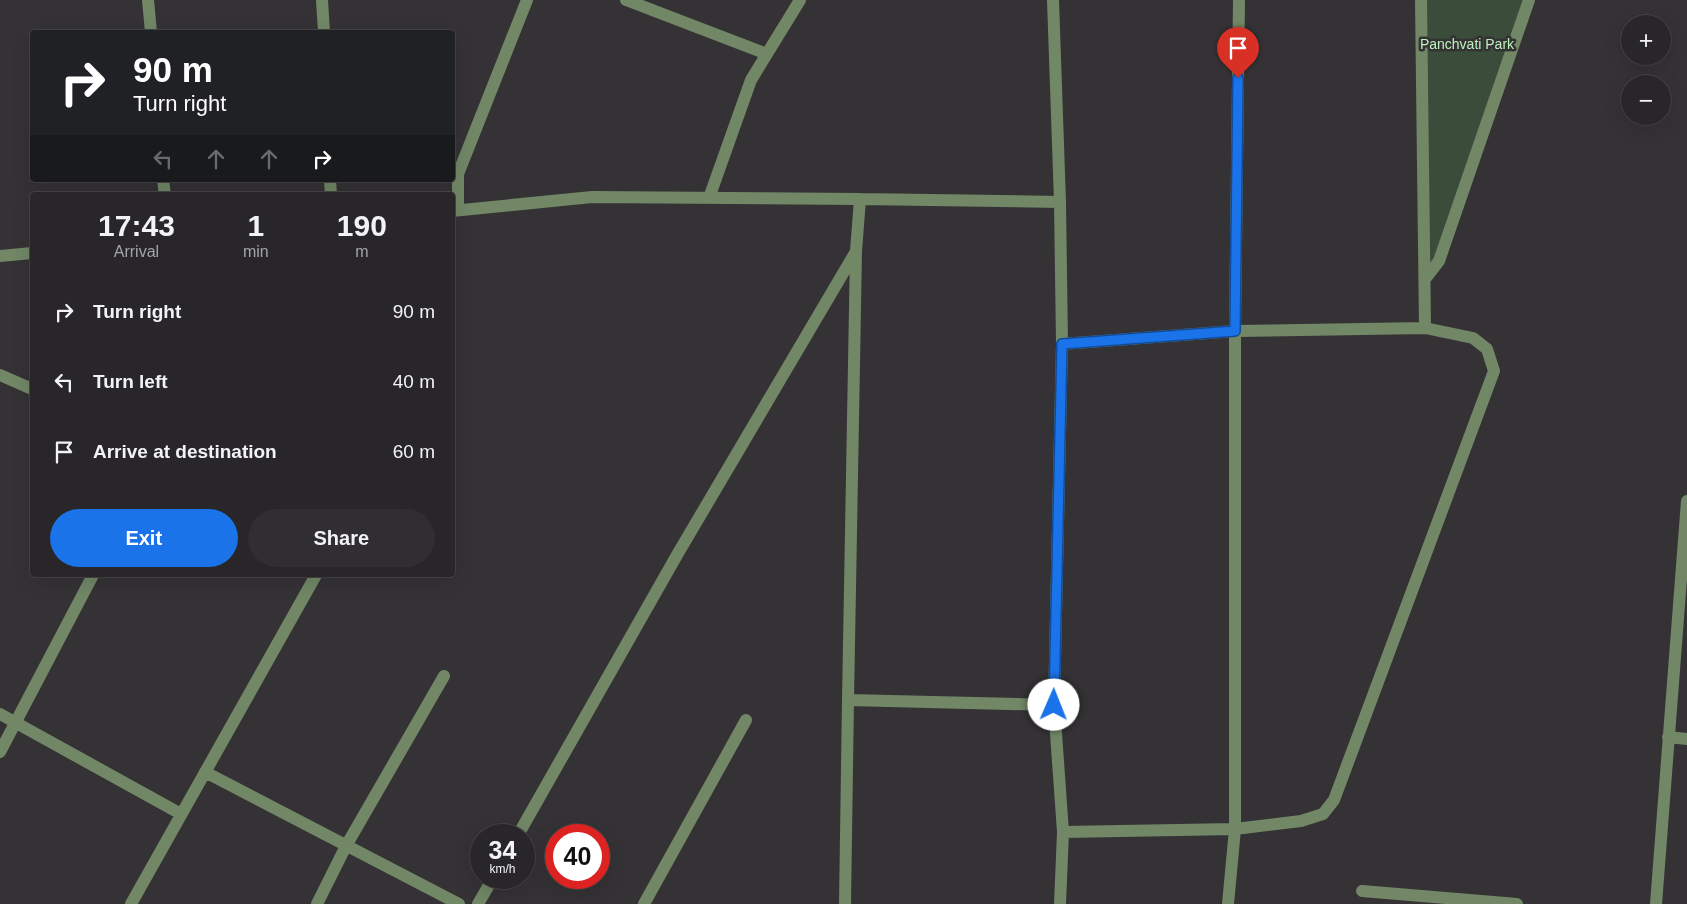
<!DOCTYPE html>
<html lang="en">
<head>
<meta charset="utf-8">
<style>
  body { margin:0; font-family:Arial,sans-serif; background:#302e30; color:#f1f3f6; height:100vh; display:flex; flex-direction:column; font-size:19px; white-space:nowrap }
  * { box-sizing:border-box; margin:0 }
  p { font-size:16px; color:#a5a5a8 }
  .icon { flex:none; width:28px; height:28px; fill:none; stroke:currentColor; stroke-width:2; stroke-linecap:round; stroke-linejoin:round }
  .map { position:relative; flex:1; overflow:hidden }
  .details { position:absolute; left:30px; top:192px; width:425px; height:385px; display:flex; flex-direction:column; background:#282628; border-radius:5px; box-shadow:0 5px 20px #0002,0 0 0 1px #444345 }
  .details>* { flex:none }
  .top-card { position:absolute; left:30px; top:30px; width:425px; height:152px; border-radius:5px; box-shadow:0 5px 20px #0002,0 0 0 1px #444345; background:#202124; color:#fff; overflow:hidden }
  .buttons { position:absolute; left:1621px; top:15px; display:grid; gap:10px }
  .buttons a { display:grid; place-items:center; width:50px; height:50px; border-radius:50%; background:#282628; box-shadow:0 5px 20px #0002,0 0 0 1px #444345; font-size:25px }
  .speed { position:absolute; left:470px; top:824px; display:flex; gap:10px; font-size:25px; font-weight:700; text-align:center }
  .speed>* { display:grid; place-content:center; width:65px; height:65px; border-radius:50%; background:#282628; box-shadow:0 5px 20px #0002,0 0 0 1px #444345; line-height:1 }
  .speed small { font-size:12px; font-weight:400 }
  .speed .limit { border:8px solid #d22; background:#fff; color:#111 }
  .pin { position:absolute; display:grid; place-items:center; width:42px; height:42px; color:#fff; margin:-51px -21px; border-radius:50% 50% 50% 0; rotate:-45deg; box-shadow:0 0 5px #0007 }
  .pin .icon { rotate:45deg }
  .me { position:absolute; width:55px; margin:-28px; rotate:1deg; stroke-linejoin:round; filter:drop-shadow(0 0 4px #0008) }
  .turn { display:flex; align-items:center; gap:18px; height:105px; padding:0 20px; font-size:22px }
  .turn .icon { width:65px; height:65px; stroke-width:2.5 }
  .turn b { display:block; font-size:35px; line-height:42px }
  .lanes { display:flex; align-items:center; height:48px; padding:0 20px; background:#0003; justify-content:center; gap:25px; direction:ltr }
  .lanes .off { opacity:.35 }
  .eta { display:flex; justify-content:space-evenly; align-items:center; height:85px; text-align:center }
  .eta b { font-size:30px; font-weight:600; line-height:35px }
  .primary-button { display:flex; gap:10px; margin-top:auto; padding:10px 20px }
  .primary-button a { flex:1; height:58px; border-radius:30px; background:#1a73e8; color:#fff; font-size:20px; font-weight:600; line-height:58px; text-align:center }
  .primary-button a+a { background:#302e30; color:#f1f3f6 }
  ul { padding:0; list-style:none }
  li { display:flex; align-items:center; gap:15px; height:70px; padding:0 20px }
  li div { flex:1 }
  li b { display:block; font-size:19px }
  li em { font-style:normal }
  .map>svg:first-child { display:block }
  .green { fill:#3a4d3a }
  .lines { fill:none; stroke-linecap:round; stroke-linejoin:round }
  .minor { stroke:#718766; stroke-width:12 }
  .route-casing { stroke:#114b97; stroke-width:12 }
  .route { stroke:#1a73e8; stroke-width:9 }
  .labels { text-anchor:middle; dominant-baseline:central; stroke-width:5; stroke-linejoin:round; paint-order:stroke }
  .park-label { font-size:14px; fill:#bbf1ba; stroke:#353235 }
</style>
</head>
<body>
<div class="map">
<svg width="1687" height="904" viewBox="0 0 1687 904">
  <rect width="100%" height="100%" fill="#353235"/>
  <path class="green" d="M1421,0H1529L1439,261L1425,279Z"/>
  <g class="lines">
    <path class="minor" d="M148,0L151,32
      M322,0L324,32
      M626,0L767,54
      M1053,0L1060,202L1062,344L1054,705L1063,832L1060,904
      M1421,0L1425,328
      M163,180L165,195
      M330,180L331,195
      M709,198L751,80L800,0
      M860,199L856,251L848,700L1054,705
      M458,210V174L527,0
      M452,211L592,197L860,199L1060,202
      M0,256L32,253
      M1425,279L1439,261L1529,0
      M1062,344L1235,331L1425,328L1473,338L1487,349L1494,371L1334,800L1323,814L1301,821L1235,829L1228,904
      M0,375L32,389
      M0,714L181,814
      M1668,737L1687,739
      M0,752L93,575
      M205,772L459,904
      M1063,832L1235,829V331L1239,0
      M518,835L677,555L855,253
      M1362,891L1517,904
      M131,904L316,575
      M317,904L346,846L444,676
      M478,904L493,878
      M644,904L746,720
      M845,904L848,700
      M1656,904L1687,501"/>
  </g>
  <g class="lines">
    <defs>
      <path id="route" d="M1054,705L1062,344L1235,331L1238,78"/>
    </defs>
    <use href="#route" class="route-casing"/>
    <use href="#route" class="route"/>
  </g>
  <g class="labels">
    <g class="park-label">
      <text x="1467" y="44">Panchvati Park</text>
    </g>
  </g>
</svg>
<div class="buttons">
<a>+</a>
<a>−</a>
</div>
<div class="speed"><div>34<small>km/h</small></div><div class="limit">40</div></div>
<div class="pin" style="left:1238px;top:78px;background:#d93025"><svg class="icon" aria-label="arrive" viewBox="0 0 24 24"><path d="M6 21V4h12l-3 4 3 4H6"/></svg></div>
<svg class="me" style="left:1054px;top:705px" viewBox="-20 -20 40 40"><circle r="19" fill="#fff"/><path d="M0-13L10 11 0 6-10 11z" fill="#1a73e8"/></svg>
<div class="top-card">
<div class="turn"><svg class="icon" aria-label="right" viewBox="0 0 24 24"><path d="M7 20v-9h11M14 6l5 5-5 5"/></svg><div><b>90 m</b>Turn right</div></div>
<div class="lanes"><svg class="icon off" aria-label="left" viewBox="0 0 24 24"><path d="M17 20v-9H6M10 6l-5 5 5 5"/></svg><svg class="icon off" aria-label="ahead" viewBox="0 0 24 24"><path d="M12 20V5M6 11l6-6 6 6"/></svg><svg class="icon off" aria-label="ahead" viewBox="0 0 24 24"><path d="M12 20V5M6 11l6-6 6 6"/></svg><svg class="icon" aria-label="right" viewBox="0 0 24 24"><path d="M7 20v-9h11M14 6l5 5-5 5"/></svg></div>
</div>
<section class="details">
<div class="eta">
<div><b>17:43</b><p>Arrival</p></div>
<div><b>1</b><p>min</p></div>
<div><b>190</b><p>m</p></div>
</div>
<ul>
<li><svg class="icon" aria-label="right" viewBox="0 0 24 24"><path d="M7 20v-9h11M14 6l5 5-5 5"/></svg><div><b>Turn right</b></div><em>90 m</em></li>
<li><svg class="icon" aria-label="left" viewBox="0 0 24 24"><path d="M17 20v-9H6M10 6l-5 5 5 5"/></svg><div><b>Turn left</b></div><em>40 m</em></li>
<li><svg class="icon" aria-label="arrive" viewBox="0 0 24 24"><path d="M6 21V4h12l-3 4 3 4H6"/></svg><div><b>Arrive at destination</b></div><em>60 m</em></li>
</ul>
<div class="primary-button"><a>Exit</a><a>Share</a></div>
</section>
</div>
</body>
</html>
